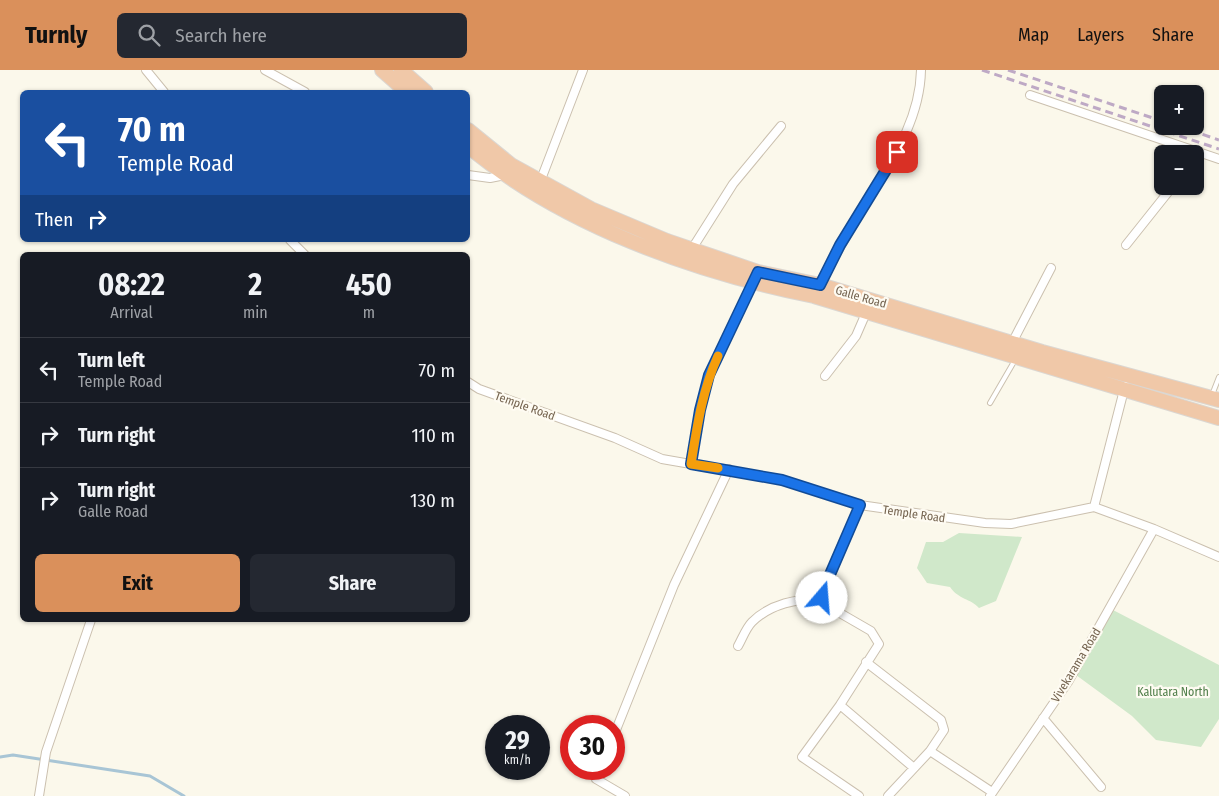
<!DOCTYPE html>
<html lang="en">
<head>
<meta charset="utf-8">
<style>
  body { margin:0; font-family:"Fira Sans Condensed",sans-serif; background:#242831; color:#f1f3f6; height:100vh; display:flex; flex-direction:column; font-size:19px; white-space:nowrap }
  * { box-sizing:border-box; margin:0 }
  p { font-size:16px; color:#9ea1a6 }
  .icon { flex:none; width:28px; height:28px; fill:none; stroke:currentColor; stroke-width:2; stroke-linecap:round; stroke-linejoin:round }
  .map { position:relative; flex:1; overflow:hidden }
  .details { position:absolute; left:20px; top:182px; width:450px; height:370px; display:flex; flex-direction:column; background:#171b24; border-radius:8px; box-shadow:0 1px 4px #0004 }
  .details>* { flex:none }
  .top-card { position:absolute; left:20px; top:20px; width:450px; height:152px; border-radius:8px; box-shadow:0 1px 4px #0004; background:#1a4fa0; color:#fff; overflow:hidden }
  .buttons { position:absolute; left:1154px; top:15px; display:grid; gap:10px }
  .buttons a { display:grid; place-items:center; width:50px; height:50px; border-radius:8px; background:#171b24; box-shadow:0 1px 4px #0004; font-size:25px }
  .speed { position:absolute; left:485px; top:645px; display:flex; gap:10px; font-size:25px; font-weight:700; text-align:center }
  .speed>* { display:grid; place-content:center; width:65px; height:65px; border-radius:50%; background:#171b24; box-shadow:0 1px 4px #0004; line-height:1 }
  .speed small { font-size:12px; font-weight:400 }
  .speed .limit { border:8px solid #d22; background:#fff; color:#111 }
  .pin { position:absolute; display:grid; place-items:center; width:42px; height:42px; color:#fff; margin:-21px; border-radius:10px; box-shadow:0 2px 8px #0006 }
  .me { position:absolute; width:55px; margin:-28px; rotate:18deg; stroke-linejoin:round; filter:drop-shadow(0 0 4px #0008) }
  .turn { display:flex; align-items:center; gap:18px; height:105px; padding:0 15px; font-size:22px }
  .turn .icon { width:65px; height:65px; stroke-width:2.5 }
  .turn b { display:block; font-size:35px; line-height:42px }
  .then { display:flex; align-items:center; height:48px; padding:0 15px; background:#0003; gap:10px; font-size:19px }
  .eta { display:flex; justify-content:space-evenly; align-items:center; height:85px; text-align:center }
  .eta b { font-size:30px; font-weight:700; line-height:35px }
  .action { display:flex; gap:10px; margin-top:auto; padding:10px 15px }
  .action a { flex:1; height:58px; border-radius:8px; background:#da905b; color:#111; font-size:20px; font-weight:700; line-height:58px; text-align:center }
  .action a+a { background:#242831; color:#f1f3f6 }
  ul { padding:0; list-style:none }
  li { display:flex; align-items:center; gap:15px; height:65px; padding:0 15px; border-top:1px solid #363941 }
  li div { flex:1 }
  li b { display:block; font-size:19px }
  li em { font-style:normal }
  header { display:flex; align-items:center; gap:30px; box-sizing:border-box; height:70px; padding:0 25px; background:#da905b; color:#111 }
  header strong { font-size:24px }
  nav { display:flex; gap:28px; margin-inline-start:auto; font-size:18px }
  .search { width:350px; height:45px; background:#242831; display:flex; align-items:center; gap:12px; box-sizing:border-box; padding:0 18px; border-radius:8px; color:#9ea1a6; font-size:19px }
  .map>svg:first-child { display:block }
  .green { fill:#d0e8ca }
  .lines { fill:none; stroke-linecap:round; stroke-linejoin:round }
  .stream { stroke:#a8c5d5; stroke-width:3 }
  .lane-casing { stroke:#cbc0af; stroke-width:6 }
  .street-casing { stroke:#cbc0af; stroke-width:10 }
  .highway-casing { stroke:#dbd7d2; stroke-width:16 }
  .lane { stroke:#fff; stroke-width:4 }
  .street { stroke:#fff; stroke-width:8 }
  .highway { stroke:#f0c8a8; stroke-width:14 }
  .rail { stroke:#bea9c5; stroke-width:3; stroke-dasharray:8 5; stroke-linecap:butt }
  .route-casing { stroke:#114b97; stroke-width:12 }
  .route { stroke:#1a73e8; stroke-width:9 }
  .slow { stroke:#f59e0b; stroke-width:9 }
  .labels { text-anchor:middle; dominant-baseline:central; stroke-width:4.5; stroke-linejoin:round; paint-order:stroke }
  .street-label { font-size:12px; fill:#756450; stroke:#fefbf2 }
  .park-label { font-size:12px; fill:#517f4b; stroke:#fefbf2 }
</style>
</head>
<body>
<header>
<strong>Turnly</strong>
<div class="search"><svg class="icon" aria-label="search" viewBox="0 0 24 24"><circle cx="10" cy="10" r="6"/><path d="M15 15l6 6"/></svg>Search here</div>
<nav><a>Map</a><a>Layers</a><a>Share</a></nav>
</header>
<div class="map">
<svg width="1219" height="726" viewBox="0 0 1219 726">
  <rect width="100%" height="100%" fill="#fbf8eb"/>
  <path class="green" d="M959,463L1022,467L996,531L979,538C970,528 959,530 950,517L927,513L917,498L926,472H943Z
    M1113,540L1219,595V649L1201,677L1156,670L1132,646L1076,605Z"/>
  <g class="lines">
    <path class="stream" d="M0,687L13,685L150,706L184,726"/>
    <defs>
      <path id="lane" d="M1212,325L1219,307
        M990,333L1015,290"/>
      <path id="street" d="M146,0L164,22
        M265,0L305,22
        M1030,25L1219,89
        M468,105L490,108L505,105
        M540,112L583,0
        M290,170L305,185
        M1126,175L1173,116
        M690,182L733,114L781,56
        M819,217C832,191 846,165 862,140C888,96 920,53 921,0
        M1012,273L1051,198
        M825,306L856,266L866,243
        M468,312L479,319L615,368L662,389L783,410L860,435L985,453L1011,454L1094,437L1154,459L1219,487
        M691,394L700,340L709,305L754,210
        M1094,437L1125,316
        M738,576C742,569 746,558 752,552C770,534 798,528 822,529
        M866,592L941,650L944,660L930,681L992,722
        M840,635L914,698
        M1043,648L1101,717
        M614,665L674,515L729,399
        M600,699L596,709L625,726
        M39,726L46,682L91,550
        M859,726L802,687L840,635L879,574L871,561L826,535L822,523L860,435
        M888,726L930,681
        M990,726L1068,612L1154,459"/>
      <path id="highway" d="M382,0L407,22
        M401,0L426,22
        M468,60L511,95L591,139L667,171L758,202L820,215L1042,282L1219,330
        M468,76C562,155 695,202 814,226L1219,348"/>
    </defs>
    <use href="#lane" class="lane-casing"/>
    <use href="#street" class="street-casing"/>
    <use href="#highway" class="highway-casing"/>
    <use href="#lane" class="lane"/>
    <use href="#street" class="street"/>
    <use href="#highway" class="highway"/>
    <path class="rail" d="M982,0L1219,79
      M1008,0L1162,51
      M1178,56L1219,70"/>
  </g>
  <g class="lines">
    <defs>
      <path id="route" d="M822,528V523L860,435L782,410L691,394L700,340L709,305L758,202L820,215L840,175L897,82"/>
    </defs>
    <use href="#route" class="route-casing"/>
    <use href="#route" class="route"/>
    <path class="slow" d="M718,286C702,321 697,357 691,394L718,398"/>
  </g>
  <g class="labels">
    <g class="street-label">
      <text transform="translate(861 227) rotate(16)">Galle Road</text>
      <text transform="translate(525 336) rotate(20)">Temple Road</text>
      <text transform="translate(914 444) rotate(8)">Temple Road</text>
      <text transform="translate(1076 595) rotate(-59)">Vivekarama Road</text>
    </g>
    <g class="park-label">
      <text x="1173" y="622">Kalutara North</text>
    </g>
  </g>
</svg>
<div class="buttons">
<a>+</a>
<a>−</a>
</div>
<div class="speed"><div>29<small>km/h</small></div><div class="limit">30</div></div>
<div class="pin" style="left:897px;top:82px;background:#d93025"><svg class="icon" aria-label="arrive" viewBox="0 0 24 24"><path d="M6 21V4h12l-3 4 3 4H6"/></svg></div>
<svg class="me" style="left:822px;top:528px" viewBox="-20 -20 40 40"><circle r="19" fill="#fff"/><path d="M0-13L10 11 0 6-10 11z" fill="#1a73e8"/></svg>
<div class="top-card">
<div class="turn"><svg class="icon" aria-label="left" viewBox="0 0 24 24"><path d="M17 20v-9H6M10 6l-5 5 5 5"/></svg><div><b>70 m</b>Temple Road</div></div>
<div class="then">Then<svg class="icon" aria-label="right" viewBox="0 0 24 24"><path d="M7 20v-9h11M14 6l5 5-5 5"/></svg></div>
</div>
<section class="details">
<div class="eta">
<div><b>08:22</b><p>Arrival</p></div>
<div><b>2</b><p>min</p></div>
<div><b>450</b><p>m</p></div>
</div>
<ul>
<li><svg class="icon" aria-label="left" viewBox="0 0 24 24"><path d="M17 20v-9H6M10 6l-5 5 5 5"/></svg><div><b>Turn left</b><p>Temple Road</p></div><em>70 m</em></li>
<li><svg class="icon" aria-label="right" viewBox="0 0 24 24"><path d="M7 20v-9h11M14 6l5 5-5 5"/></svg><div><b>Turn right</b></div><em>110 m</em></li>
<li><svg class="icon" aria-label="right" viewBox="0 0 24 24"><path d="M7 20v-9h11M14 6l5 5-5 5"/></svg><div><b>Turn right</b><p>Galle Road</p></div><em>130 m</em></li>
</ul>
<div class="action"><a>Exit</a><a>Share</a></div>
</section>
</div>
</body>
</html>
